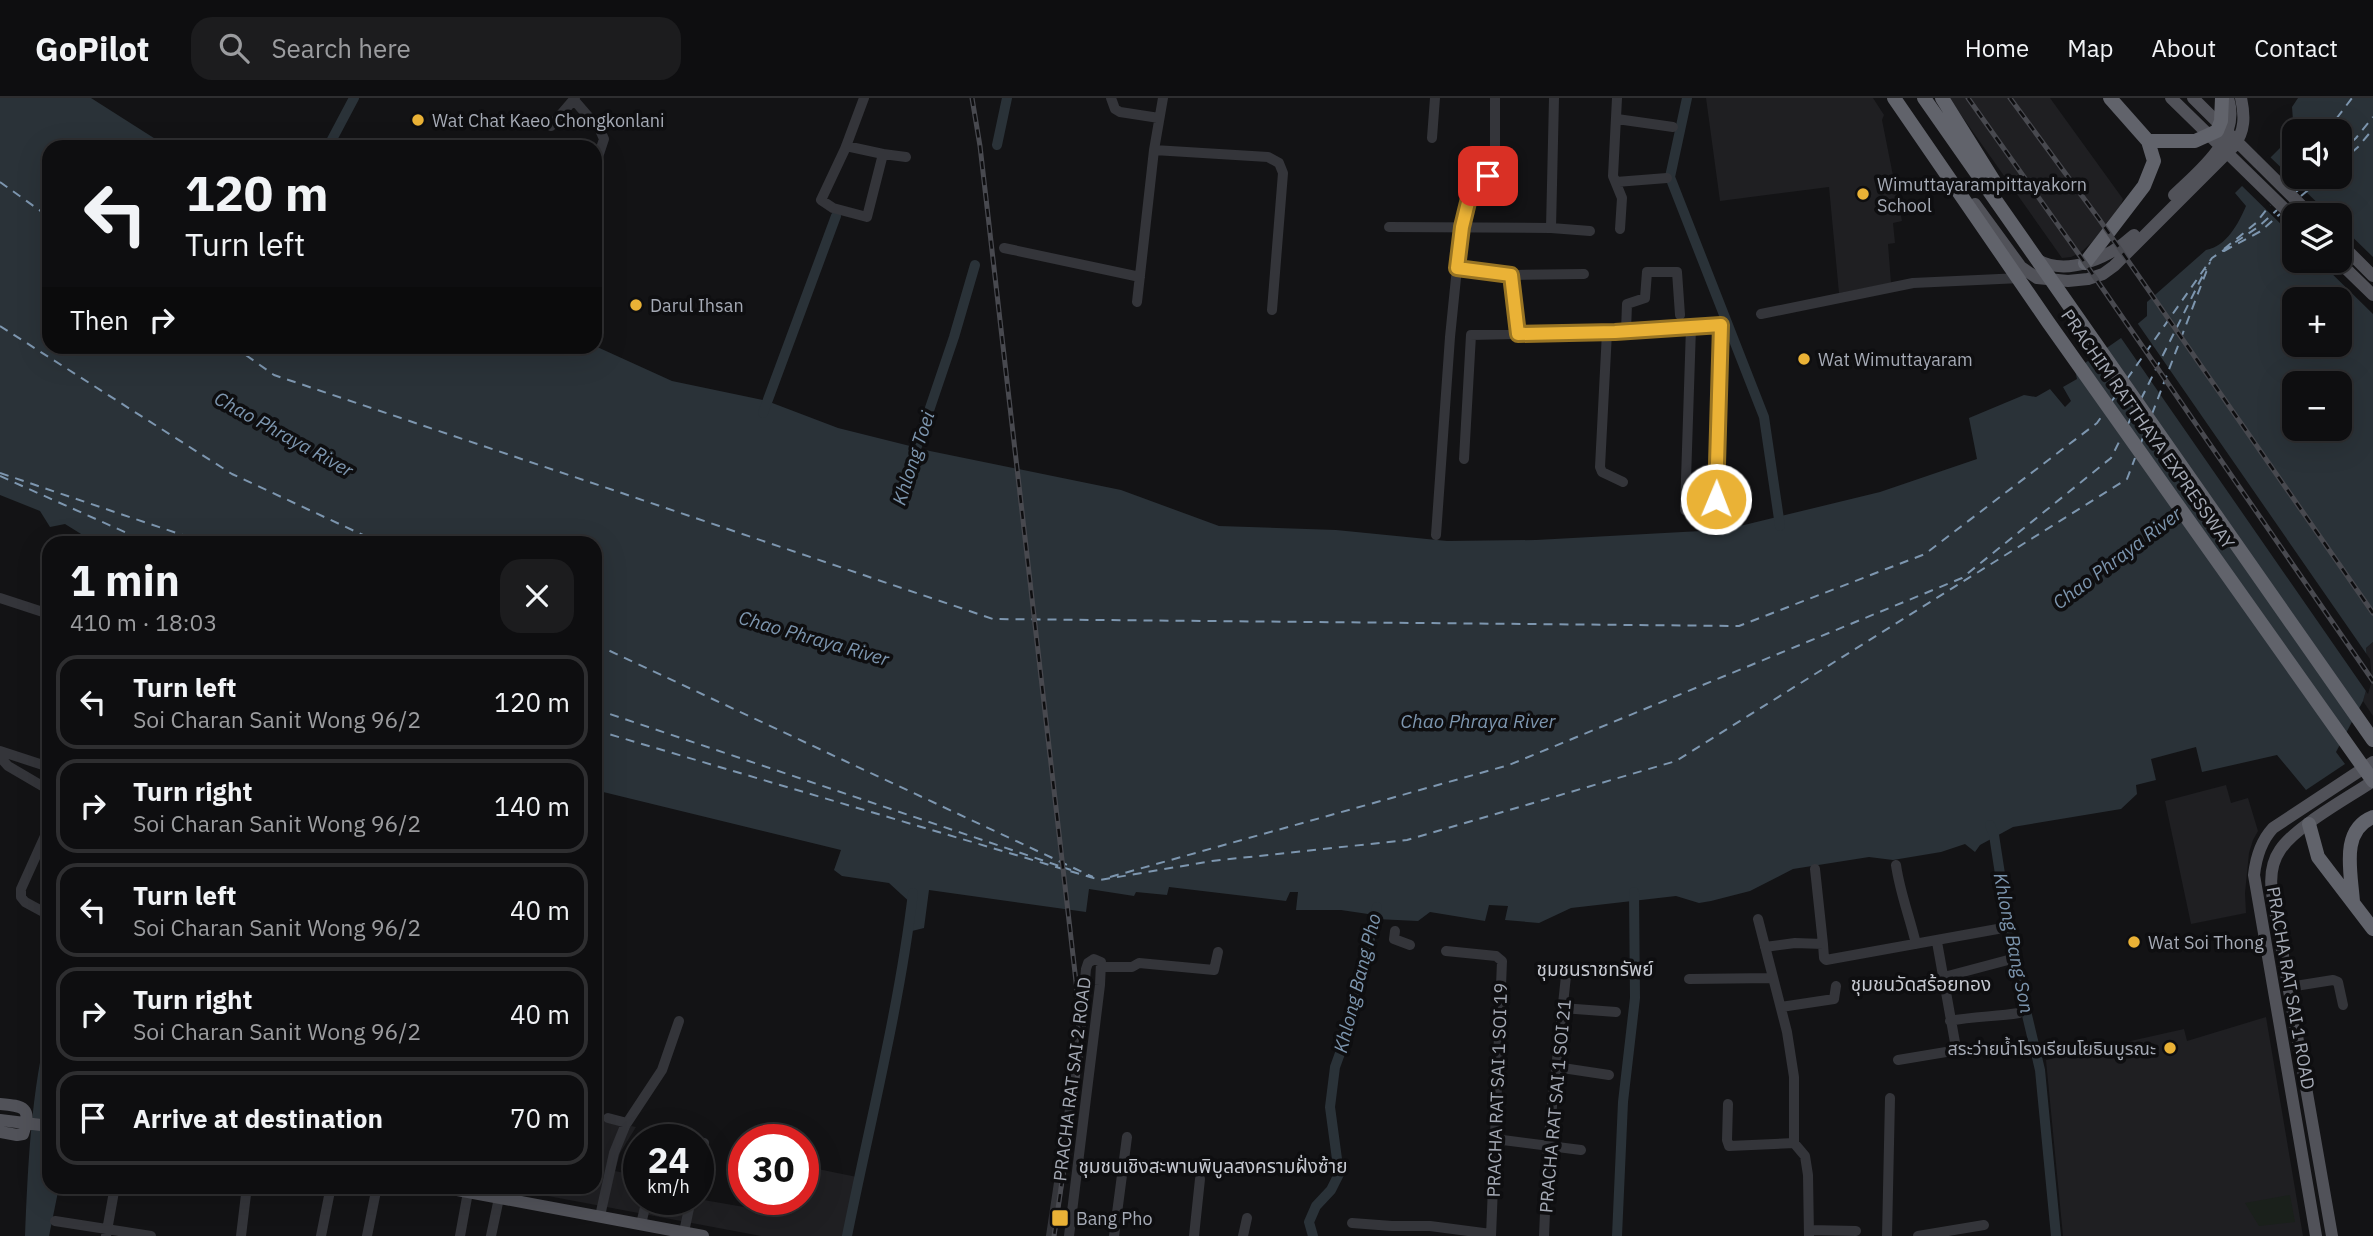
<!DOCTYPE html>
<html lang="en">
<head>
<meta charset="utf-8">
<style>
  body { margin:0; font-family:"IBM Plex Sans","Noto Sans Thai",sans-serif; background:#1c1c1e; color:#f1f3f6; height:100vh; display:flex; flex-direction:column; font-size:26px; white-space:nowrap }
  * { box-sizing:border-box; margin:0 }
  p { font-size:23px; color:#9b9c9f }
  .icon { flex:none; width:38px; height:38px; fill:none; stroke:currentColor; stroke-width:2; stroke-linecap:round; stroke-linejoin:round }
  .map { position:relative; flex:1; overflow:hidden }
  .sheet { position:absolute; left:42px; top:438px; width:560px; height:658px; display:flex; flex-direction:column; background:#0e0e10; border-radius:21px; box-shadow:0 7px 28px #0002,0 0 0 2px #2e2e30 }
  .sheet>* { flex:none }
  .hud { position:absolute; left:42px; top:42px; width:560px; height:214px; border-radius:21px; box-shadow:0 7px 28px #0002,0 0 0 2px #2e2e30; background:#0e0e10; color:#f1f3f6; overflow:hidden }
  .fabs { position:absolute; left:2282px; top:21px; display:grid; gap:14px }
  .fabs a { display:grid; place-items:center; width:70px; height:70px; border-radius:14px; background:#0e0e10; box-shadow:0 7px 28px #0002,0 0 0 2px #2e2e30; font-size:35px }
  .speed { position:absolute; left:623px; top:1026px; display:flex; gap:14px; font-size:35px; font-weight:700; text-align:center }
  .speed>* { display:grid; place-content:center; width:91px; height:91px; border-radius:50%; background:#0e0e10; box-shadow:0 7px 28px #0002,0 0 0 2px #2e2e30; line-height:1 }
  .speed small { font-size:18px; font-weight:400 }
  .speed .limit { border:10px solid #d22; background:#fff; color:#111 }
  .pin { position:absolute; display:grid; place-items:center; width:60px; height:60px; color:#fff; margin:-30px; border-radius:14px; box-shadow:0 4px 10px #0006 }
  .me { position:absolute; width:77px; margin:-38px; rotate:1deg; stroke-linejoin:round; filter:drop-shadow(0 0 5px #0008) }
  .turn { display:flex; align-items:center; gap:24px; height:147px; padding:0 28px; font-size:32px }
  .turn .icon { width:91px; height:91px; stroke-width:2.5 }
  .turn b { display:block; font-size:49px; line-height:60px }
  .then { display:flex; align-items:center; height:66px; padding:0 28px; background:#0003; gap:14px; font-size:26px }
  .round { display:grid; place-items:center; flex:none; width:74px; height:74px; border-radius:21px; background:#1c1c1e }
  .summary { display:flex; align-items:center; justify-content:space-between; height:119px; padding:0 28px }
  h1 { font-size:42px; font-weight:700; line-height:52px }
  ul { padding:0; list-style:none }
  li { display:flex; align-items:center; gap:21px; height:94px; margin:0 14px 10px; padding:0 14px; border:4px solid #2e2e30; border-radius:21px }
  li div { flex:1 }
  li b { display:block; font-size:26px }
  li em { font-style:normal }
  header { display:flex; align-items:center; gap:42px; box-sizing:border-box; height:98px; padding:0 35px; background:#0e0e10; border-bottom:2px solid #2e2e30 }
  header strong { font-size:33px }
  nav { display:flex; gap:38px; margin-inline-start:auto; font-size:24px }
  .search { width:490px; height:63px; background:#1c1c1e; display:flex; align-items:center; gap:18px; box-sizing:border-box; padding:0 24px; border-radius:21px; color:#9b9c9f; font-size:26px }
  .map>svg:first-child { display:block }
  .built { fill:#1f1f22 }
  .green { fill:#1a201b }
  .water { fill:#2a3238; fill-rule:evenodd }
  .pier { fill:#131315 }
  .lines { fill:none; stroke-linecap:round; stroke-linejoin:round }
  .canal { stroke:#2a3238; stroke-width:10 }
  .ferry { stroke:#7d96af; stroke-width:2; stroke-dasharray:9 7; stroke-linecap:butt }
  .minor { stroke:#34353a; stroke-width:10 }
  .major { stroke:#515259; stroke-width:12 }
  .highway { stroke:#61636b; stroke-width:14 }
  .rail-casing { stroke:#48494f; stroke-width:5 }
  .rail { stroke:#0e0e10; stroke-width:2.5; stroke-dasharray:8; stroke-linecap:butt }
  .route-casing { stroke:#987423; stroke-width:18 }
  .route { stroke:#eab236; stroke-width:12 }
  .poi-dot { fill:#eab236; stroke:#0e0e10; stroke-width:2.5 }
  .labels { text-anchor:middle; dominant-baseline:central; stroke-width:7; stroke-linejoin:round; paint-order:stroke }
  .poi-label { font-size:18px; fill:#a5aab5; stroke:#0e0e10; text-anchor:start }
  .street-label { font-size:18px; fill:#a5aab5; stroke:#0e0e10 }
  .water-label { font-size:19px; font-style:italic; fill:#7d96af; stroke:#0e0e10 }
  .neighbourhood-label { font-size:19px; fill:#c6c9d1; stroke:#0e0e10 }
</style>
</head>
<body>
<header>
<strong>GoPilot</strong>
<div class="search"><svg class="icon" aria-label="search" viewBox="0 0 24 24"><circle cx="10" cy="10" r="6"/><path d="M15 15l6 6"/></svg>Search here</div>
<nav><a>Home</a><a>Map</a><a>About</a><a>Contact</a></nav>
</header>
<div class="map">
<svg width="2373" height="1138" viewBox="0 0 2373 1138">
  <rect width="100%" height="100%" fill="#131315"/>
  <path class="built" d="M1706,0H1873L1884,17L1882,22L1902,123L1893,125L1895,145L1888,146L1891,185L1839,195L1829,89L1720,103Z
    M1949,0H2050L2123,101L2117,117L2100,137L2080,155L2071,159L2062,160Z
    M2373,544V618L2363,603L2369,582L2366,550Z
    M2226,687L2231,705L2248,700L2258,733L2253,742L2249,755L2245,795L2246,815L2191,826L2165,703Z
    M2266,919L2303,1138H2063L2046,962L2184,931L2187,943Z
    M595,1021L636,1029L620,1055L615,1073L639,1078V1101H698L744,1109L747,1101H803V1068L857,1079L845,1138H761L500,1089L595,1088Z"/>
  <path class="green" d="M2290,1097L2295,1124L2259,1128L2245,1105Z"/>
  <path class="water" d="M0,0H91L168,49H49V248H595L672,283L767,303L838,330L930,353L1121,392L1219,428L1336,432L1447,443L1536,442L1701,433L1736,429L1880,394L1977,361L1969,320L2024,297L2036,299L2050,291L2065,309L2071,303L2063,289L2077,281L2075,272L2121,240L2147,218V204L2206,152C2227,148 2238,126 2246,108L2235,95L2294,36L2292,9L2298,0H2373V544L2366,550L2369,582L2363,603L2336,654L2345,666L2306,692L2277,657L2202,674L2196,649L2151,661L2156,682L2136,687L2137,696L2121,711L2013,729L1980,747L1975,754L1965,746L1941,754L1893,762L1869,759L1793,771L1750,793L1711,803L1699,805L1676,798L1571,810L1539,825L1505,822L1508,808L1489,807L1485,823L1430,814L1418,823L1376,821L1370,828L1368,816L1341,812H1296L1298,794H1290L1286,803L1169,789L1167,797L1136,794L1134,798L1089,791L1086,814L929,792L924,830L908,834L912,827L913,807L889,785L842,778L834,772L841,752L595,692V444H94L65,426L50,429L40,413L0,397ZM2294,33H2340V79H2294ZM2294,117H2340V163H2294ZM2294,201H2340V247H2294ZM2294,285H2340V331H2294Z
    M49,923V1088L59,1089L49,1138H25C28,1067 31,992 49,923Z"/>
  <path class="pier" d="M2268,57L2330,117H2294V139L2240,86Z
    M2340,127L2373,159V216L2319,163H2340Z
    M2136,223L2370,561L2372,582L2368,596L2119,237Z"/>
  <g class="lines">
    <path class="canal" d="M1687,0L1670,79L1764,319L1780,428
      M997,47L1007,0
      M328,49L354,0
      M763,315L836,118
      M913,360L954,239L975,167
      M1990,727L1994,737L2012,854L2040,972L2056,1138
      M847,1138C870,1024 899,911 913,795
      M1313,1138L1309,1124L1316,1108L1331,1092L1339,1076L1330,1009L1335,969L1351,925L1357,886L1363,873L1377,809
      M1617,1138L1623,1004L1635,900L1634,794"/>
    <path class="ferry" d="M2327,33L2352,0
      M2340,55L2356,40L2373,19
      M2340,65L2358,49L2373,31
      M0,84L49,119
      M2286,85L2294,75
      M2296,94L2313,79
      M2301,98L2324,79
      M2224,151L2256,125L2270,107
      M2224,153L2261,133L2280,116
      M0,228L232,376L378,444
      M233,248L274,277L993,521L1739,528L1925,456L2097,325L2104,315
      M2127,281L2212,160L2258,129L2277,112
      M2141,301L2206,171
      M2111,304L2120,292
      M2152,316L2210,164
      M2128,326L2135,312
      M2141,345L2146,331
      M0,375L203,444
      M0,378L147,444
      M595,546L1093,779
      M595,611L1071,772
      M595,632L1100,782L1212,763L1407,742L1676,663L2127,381L2135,360
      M1110,779L1509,667L1962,480L2111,360L2121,340"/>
    <path class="minor" d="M1111,0L1115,11L1120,14L1159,20
      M1495,0V67C1490,80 1476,81 1471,92L1462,129L1457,170L1511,177L1518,236
      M1617,0L1613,78L1622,100L1620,131
      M574,2L600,32L604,41L595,68
      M1617,21L1673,29
      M551,28L575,0
      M1432,40L1435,0
      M846,48L883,56L867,119L833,110L821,102L845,51L864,0
      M1154,52L1268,59L1279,65L1283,75L1272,212
      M883,56L906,59
      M1616,84L1667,80
      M1389,129L1551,130L1590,133
      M1551,130L1554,0
      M1004,150L1140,179
      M1511,177L1584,176
      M1137,204L1154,52L1163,0
      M1761,216L1913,185L2021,180
      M1626,233L1627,206L1645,200L1647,174H1677L1680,217
      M1607,234L1600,369L1602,374L1623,384
      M1464,361L1471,237L1615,234L1724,227
      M1716,401L1721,227
      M1685,412L1691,229
      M1436,437L1450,239L1457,170
      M0,500L49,516
      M0,653L49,669
      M0,659L8,668L49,692
      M49,729L21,791V799L25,804L49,817
      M1896,767C1900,795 1910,820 1916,846
      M1815,771L1823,846
      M1758,821L1787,934L1794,979V1045L1805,1058L1808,1077L1809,1138
      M1395,833L1394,841L1410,847
      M1765,849L1795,845L1823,846L1824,860L1826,862L2003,830
      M1446,853L1496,858L1502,863L1491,1138
      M1102,869H1132L1139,865L1214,872L1218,854
      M1944,879L2008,862
      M1689,881L1773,880
      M2289,889L2333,882L2338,884L2343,907
      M1781,909L1834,901L1836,888
      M1562,910L1616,914
      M1950,923C1974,918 1995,919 2019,915
      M1898,962L1952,953L1956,950L1937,844
      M1556,969L1609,977
      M1728,1006L1727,1042L1729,1048L1794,1045
      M608,1020L627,1025
      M661,1041L664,1036L690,1041
      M1495,1041L1581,1052
      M698,1044L704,1045L698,1068
      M516,1103L520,1088
      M600,1118L614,1055L625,1028L662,972L679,923
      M55,1123L151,1138
      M1352,1125L1392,1128H1430L1491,1136
      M641,1126L647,1101
      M1809,1132L1856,1133
      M684,1134L691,1101
      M106,1138L115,1088
      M241,1138L247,1088
      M321,1138L331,1088
      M367,1138L377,1088
      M460,1138L468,1094
      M491,1138L499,1100
      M1051,1138L1079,951L1086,871L1088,865L1094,861L1101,864L1100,887L1069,1138
      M1114,1138L1127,1039
      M1194,1138L1200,1081
      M1243,1138L1247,1120
      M1544,1138L1548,1046L1566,878
      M1887,1138L1890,1000
      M1918,1138L1984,1127"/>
    <path class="major" d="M2171,0L2294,120
      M2193,0L2311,117
      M2174,97C2201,71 2241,41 2228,0
      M1975,106L2021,169L2037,180L2068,183L2088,181L2103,176L2114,168L2234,48C2245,33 2245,18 2241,0
      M2340,145L2373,178
      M2036,161C2067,180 2110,159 2134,137
      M2338,163L2373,197
      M0,1006C24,1008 32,1009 23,1036L17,1037L0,1034
      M0,1022L49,1028
      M436,1088L703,1138
      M2316,1138L2254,777C2256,759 2261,743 2273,730L2373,664
      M2332,1138L2272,795C2270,780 2271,765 2280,752C2296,728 2348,700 2373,683"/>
    <path class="highway" d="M1894,0L2048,224L2373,683
      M1924,0L2373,642
      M1942,0L1997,88
      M2148,43H2195L2217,33L2221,23L2222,0
      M2085,165L2144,88L2154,63L2148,43L2110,0
      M2309,726L2318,759L2373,831
      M2353,804C2351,774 2340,732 2373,719"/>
    <defs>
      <path id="rail" d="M972,0L980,48L1081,927L1078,973L1054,1138
        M1968,0L2085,165L2373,583
        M2010,0L2099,121L2373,515"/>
    </defs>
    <use href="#rail" class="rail-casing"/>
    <use href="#rail" class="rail"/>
  </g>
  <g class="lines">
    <defs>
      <path id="route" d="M1488,78L1473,88L1471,92L1462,129L1457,170L1511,177L1518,236L1615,234L1721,227L1716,401"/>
    </defs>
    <use href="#route" class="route-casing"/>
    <use href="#route" class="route"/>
  </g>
  <g class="poi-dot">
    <circle cx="418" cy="22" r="7"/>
    <circle cx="1863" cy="96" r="7"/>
    <circle cx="636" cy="207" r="7"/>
    <circle cx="1804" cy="261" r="7"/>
    <circle cx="2134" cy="844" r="7"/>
    <circle cx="2170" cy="950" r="7"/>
    <rect x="1051" y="1111" width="18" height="18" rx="3.5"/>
  </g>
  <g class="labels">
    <g class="poi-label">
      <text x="432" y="22">Wat Chat Kaeo Chongkonlani</text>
      <text x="1877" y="86">Wimuttayarampittayakorn<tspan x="1877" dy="21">School</tspan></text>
      <text x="650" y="207">Darul Ihsan</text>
      <text x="1818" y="261">Wat Wimuttayaram</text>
      <text x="2148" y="844">Wat Soi Thong</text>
      <text x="2156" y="950" text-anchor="end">สระว่ายนํ้าโรงเรียนโยธินบูรณะ</text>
      <text x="1076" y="1120">Bang Pho</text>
    </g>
    <g class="street-label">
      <text transform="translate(2148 331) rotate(55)">PRACHIM RATTHAYA EXPRESSWAY</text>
      <text transform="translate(2291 890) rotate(80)">PRACHA RAT SAI 1 ROAD</text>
      <text transform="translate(1072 981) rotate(-83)">PRACHA RAT SAI 2 ROAD</text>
      <text transform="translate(1497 992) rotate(-88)">PRACHA RAT SAI 1 SOI 19</text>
      <text transform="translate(1555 1008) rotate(-85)">PRACHA RAT SAI 1 SOI 21</text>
    </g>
    <g class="water-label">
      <text transform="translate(284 336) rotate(29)">Chao Phraya River</text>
      <text transform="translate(913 360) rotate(-72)">Khlong Toei</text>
      <text transform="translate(2117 460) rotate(-37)">Chao Phraya River</text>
      <text transform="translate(814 540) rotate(16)">Chao Phraya River</text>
      <text x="1478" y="623">Chao Phraya River</text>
      <text transform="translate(2014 845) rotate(79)">Khlong Bang Son</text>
      <text transform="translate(1357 885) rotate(-76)">Khlong Bang Pho</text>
    </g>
    <g class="neighbourhood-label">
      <text x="1595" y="871">ชุมชนราชทรัพย์</text>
      <text x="1921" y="886">ชุมชนวัดสร้อยทอง</text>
      <text x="1213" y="1068">ชุมชนเชิงสะพานพิบูลสงครามฝั่งซ้าย</text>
    </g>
  </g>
</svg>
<div class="fabs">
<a><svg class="icon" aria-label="sound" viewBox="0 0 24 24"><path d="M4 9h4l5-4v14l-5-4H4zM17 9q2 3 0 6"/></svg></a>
<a><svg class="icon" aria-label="layers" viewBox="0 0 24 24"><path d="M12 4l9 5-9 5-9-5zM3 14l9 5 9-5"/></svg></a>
<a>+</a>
<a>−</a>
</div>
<div class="speed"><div>24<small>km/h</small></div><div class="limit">30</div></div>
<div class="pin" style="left:1488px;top:78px;background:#d93025"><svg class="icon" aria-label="arrive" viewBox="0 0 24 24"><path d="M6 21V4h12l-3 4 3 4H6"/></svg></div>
<svg class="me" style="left:1716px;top:401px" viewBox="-20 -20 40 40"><circle r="17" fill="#eab236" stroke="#fff" stroke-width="3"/><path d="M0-11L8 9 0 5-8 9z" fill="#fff"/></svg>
<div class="hud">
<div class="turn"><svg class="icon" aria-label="left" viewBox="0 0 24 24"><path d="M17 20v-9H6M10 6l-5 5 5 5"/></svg><div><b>120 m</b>Turn left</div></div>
<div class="then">Then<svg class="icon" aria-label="right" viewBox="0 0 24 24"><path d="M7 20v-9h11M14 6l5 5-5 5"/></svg></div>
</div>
<section class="sheet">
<div class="summary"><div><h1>1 min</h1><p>410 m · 18:03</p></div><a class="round"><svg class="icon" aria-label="close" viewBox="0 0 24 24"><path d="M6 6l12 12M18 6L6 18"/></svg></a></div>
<ul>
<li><svg class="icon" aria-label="left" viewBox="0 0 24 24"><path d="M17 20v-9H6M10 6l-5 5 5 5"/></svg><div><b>Turn left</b><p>Soi Charan Sanit Wong 96/2</p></div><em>120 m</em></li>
<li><svg class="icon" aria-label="right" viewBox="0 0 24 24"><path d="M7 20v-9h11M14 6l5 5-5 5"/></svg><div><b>Turn right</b><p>Soi Charan Sanit Wong 96/2</p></div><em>140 m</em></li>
<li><svg class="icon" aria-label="left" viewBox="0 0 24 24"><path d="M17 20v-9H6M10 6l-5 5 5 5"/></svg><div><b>Turn left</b><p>Soi Charan Sanit Wong 96/2</p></div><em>40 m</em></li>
<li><svg class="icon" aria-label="right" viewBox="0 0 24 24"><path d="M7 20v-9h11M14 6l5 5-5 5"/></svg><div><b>Turn right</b><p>Soi Charan Sanit Wong 96/2</p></div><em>40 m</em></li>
<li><svg class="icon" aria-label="arrive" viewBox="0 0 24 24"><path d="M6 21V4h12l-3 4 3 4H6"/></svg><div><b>Arrive at destination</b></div><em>70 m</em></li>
</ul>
</section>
</div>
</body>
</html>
